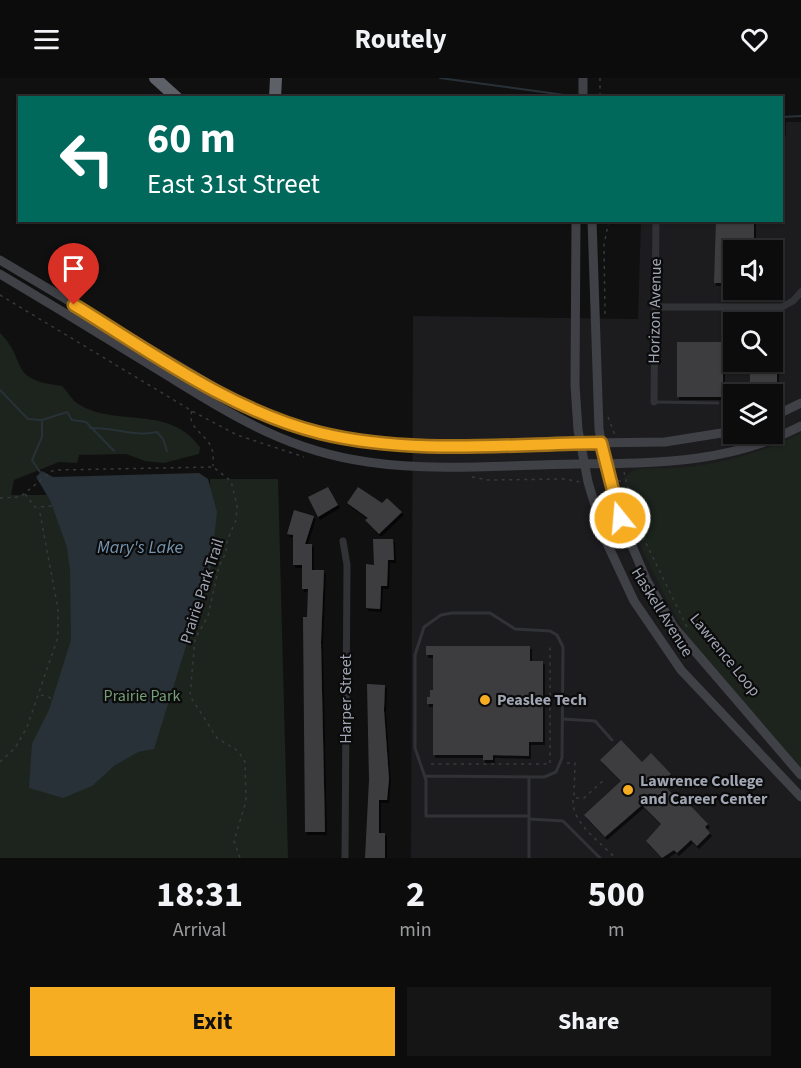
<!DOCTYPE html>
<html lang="en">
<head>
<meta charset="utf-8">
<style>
  body { margin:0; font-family:"Source Sans 3",sans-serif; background:#151516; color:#f1f3f6; height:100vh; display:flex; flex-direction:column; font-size:22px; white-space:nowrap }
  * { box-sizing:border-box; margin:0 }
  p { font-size:20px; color:#9a9b9d }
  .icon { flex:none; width:33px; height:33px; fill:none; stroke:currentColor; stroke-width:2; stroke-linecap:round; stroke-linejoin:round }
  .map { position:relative; height:780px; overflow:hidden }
  .sheet { display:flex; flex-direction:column; background:#0c0c0d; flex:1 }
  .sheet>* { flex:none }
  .top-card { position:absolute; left:18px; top:18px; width:765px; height:126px; border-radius:0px; box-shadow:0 2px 4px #0004,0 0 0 2px #2c2c2e; background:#00695c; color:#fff; overflow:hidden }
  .fabs { position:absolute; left:723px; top:162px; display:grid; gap:12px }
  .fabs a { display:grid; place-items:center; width:60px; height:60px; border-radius:0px; background:#0c0c0d; box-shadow:0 2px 4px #0004,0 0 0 2px #2c2c2e; font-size:30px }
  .pin { position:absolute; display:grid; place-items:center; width:51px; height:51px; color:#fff; margin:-62px -26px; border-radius:50% 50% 50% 0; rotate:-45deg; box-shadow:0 0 6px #0007 }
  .pin .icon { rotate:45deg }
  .me { position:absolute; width:66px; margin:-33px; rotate:343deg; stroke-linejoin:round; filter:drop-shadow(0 0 4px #0008) }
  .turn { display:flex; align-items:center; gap:21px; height:126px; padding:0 30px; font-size:27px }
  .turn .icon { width:78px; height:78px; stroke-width:2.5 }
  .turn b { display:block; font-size:42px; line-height:51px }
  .eta { display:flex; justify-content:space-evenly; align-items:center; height:102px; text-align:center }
  .eta b { font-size:36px; font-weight:700; line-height:42px }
  .primary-button { display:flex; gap:12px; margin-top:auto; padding:12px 30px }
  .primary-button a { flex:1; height:69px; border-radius:0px; background:#f7ad22; color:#111; font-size:24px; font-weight:700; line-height:69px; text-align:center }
  .primary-button a+a { background:#151516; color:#f1f3f6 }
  header { display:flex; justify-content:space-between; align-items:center; height:78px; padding:0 30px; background:#0c0c0d; font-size:27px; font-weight:700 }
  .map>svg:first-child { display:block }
  .built { fill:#1c1c1e; fill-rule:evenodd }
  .green { fill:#1c241d }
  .water { fill:#283137 }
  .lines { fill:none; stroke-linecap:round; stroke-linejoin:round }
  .stream { stroke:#283137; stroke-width:2 }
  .building { fill:#3c3d41; filter:url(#shadow) }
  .path { stroke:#37393d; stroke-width:1.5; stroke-dasharray:3 4.5; stroke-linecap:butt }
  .service { stroke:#313236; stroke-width:3 }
  .minor { stroke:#313236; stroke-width:7 }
  .secondary { stroke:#3f4146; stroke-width:9 }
  .motorway { stroke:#5d6067; stroke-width:12 }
  .route-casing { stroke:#a17016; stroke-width:15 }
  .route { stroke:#f7ad22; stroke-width:10 }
  .poi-dot { fill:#f7ad22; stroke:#0b0b0c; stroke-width:2 }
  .labels { text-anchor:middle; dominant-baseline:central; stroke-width:4.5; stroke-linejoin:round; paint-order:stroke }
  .street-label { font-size:16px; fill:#a0a6b3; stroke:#0b0b0c }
  .park-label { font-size:16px; fill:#769f78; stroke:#0b0b0c }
  .poi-label { font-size:16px; font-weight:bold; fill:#a0a6b3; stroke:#0b0b0c; text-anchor:start }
  .water-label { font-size:18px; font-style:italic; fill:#7595b0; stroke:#0b0b0c }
</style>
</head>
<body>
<header><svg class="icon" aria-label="menu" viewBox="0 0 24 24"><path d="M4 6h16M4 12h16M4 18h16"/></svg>Routely<svg class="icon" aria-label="heart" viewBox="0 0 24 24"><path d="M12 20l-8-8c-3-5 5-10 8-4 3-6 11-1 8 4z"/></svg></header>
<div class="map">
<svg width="801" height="780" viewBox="0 0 801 780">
  <defs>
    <filter id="shadow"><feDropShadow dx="2" dy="3" stdDeviation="0" flood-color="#0009"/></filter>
  </defs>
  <rect width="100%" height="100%" fill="#101011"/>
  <path class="built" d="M786,44H801V780H411L413,238L638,241L641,143L782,142V59L786,58ZM734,172H772V212H734ZM734,244H772V284H734ZM734,316H772V356H734Z"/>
  <path class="green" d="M0,255C29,284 6,301 62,308C67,313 72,322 78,326C118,350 168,326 200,369L199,376L164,385L145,383L126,376L79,377L77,385L59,384L14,402L11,417H210V401H278L288,780H0Z
    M801,355V693L689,560C672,535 615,426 624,400C635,386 656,391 672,390C717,388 761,375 801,355Z"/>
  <path class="water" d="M42,393L53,399L199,395L208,401L217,434L211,488L154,671L138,674L114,688L92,708L63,720L29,710L32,666L49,632L71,562L70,492L67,469L50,422L36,399Z"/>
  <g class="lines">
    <path class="stream" d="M440,0L579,19
      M782,39L801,38
      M0,312L28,341L42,342L67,334L72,342L86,344L114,373
      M90,350C113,349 135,359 157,354L163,361L167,373
      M40,394L32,382L42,359V342"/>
  </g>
  <path class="building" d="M716,142H754V172H734V205H714Z
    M677,264H723V319H677Z
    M750,284H777V310H750Z
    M328,409L338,427L318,439L308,419Z
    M358,409L382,425L387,420L402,434L379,456L365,442L368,440L347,425Z
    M294,432L314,438L305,466H312V492H324L321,564L325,754H305L303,539H307L308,511H302V487H293V457L287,456Z
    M373,461H393L394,482H388L387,508H381L380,531L366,530V486L374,487Z
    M426,568H530V583H543V664H529V678L493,677V682H483V677H433V626H427V619H430V612H433V577H426Z
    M367,606L385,607L384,632L389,701L387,722H379V755H385V780H365L369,702Z
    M621,662L642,684L651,675L671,696L662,705L682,726L686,723L708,746L705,749L710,755L697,768L691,762L677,775L674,772L662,780L646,763L661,746L642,727L605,759L584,737L621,703L600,682Z"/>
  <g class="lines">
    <path class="path" d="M600,0V20
      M0,217L192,333L237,357L304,379
      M605,236L604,167L609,142
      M192,333C186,349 206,356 211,369C214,375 213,382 213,388
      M608,339L615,357
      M624,394L638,449L687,549
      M472,399L488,402L565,401L580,404
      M618,403H626
      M25,416L35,429L52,428
      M0,420L20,419L52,393L57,392L213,389L231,403L237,427L236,442L227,463L226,475L219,488L208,538L195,561L190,618L217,660L238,673L245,684L246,723L234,763L240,780
      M214,462L225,463
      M41,617L51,620
      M0,684L15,670L27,649L58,559V531L39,430
      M567,685H575L574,720H584L606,700
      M431,686H550V569
      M573,722C572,746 601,764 615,780"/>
    <path class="service" d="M656,324L718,325
      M563,641L595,643L612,662
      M425,698L544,699L556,694L562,680L563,569L557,557L550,553L515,551L490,535H452L441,537L424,549L415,577V670L426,702V738H529
      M529,740V699
      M529,780V741L563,743L600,780"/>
    <path class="minor" d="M655,229H782L793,223L801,214
      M654,324L656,142
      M343,463L347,487L345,780"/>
    <path class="secondary" d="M583,20V0
      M576,142L575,307L578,352L588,404L605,461L634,523L681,592L801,719
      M592,142L599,351L605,386L620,440L647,503L674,549L801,697
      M0,182L243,326C300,353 358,366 421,367L665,364L734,353
      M0,196C52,227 103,258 155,290C226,333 282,372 368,384C436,394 508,387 576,386C654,385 730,386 801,348
      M772,339L801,325"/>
    <path class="motorway" d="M155,0L177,20
      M275,20L276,0"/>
  </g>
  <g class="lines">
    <defs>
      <path id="route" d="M74,227C151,274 231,333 320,355C410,377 509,366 601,365L620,440"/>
    </defs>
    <use href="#route" class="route-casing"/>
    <use href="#route" class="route"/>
  </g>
  <g class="poi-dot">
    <circle cx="485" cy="622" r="6"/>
    <circle cx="628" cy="712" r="6"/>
  </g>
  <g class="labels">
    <g class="street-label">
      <text transform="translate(655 233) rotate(-89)">Horizon Avenue</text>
      <text transform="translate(202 513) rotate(-72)">Prairie Park Trail</text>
      <text transform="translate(662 534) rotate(58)">Haskell Avenue</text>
      <text transform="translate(725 577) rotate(51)">Lawrence Loop</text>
      <text transform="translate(346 621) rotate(-90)">Harper Street</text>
    </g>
    <g class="park-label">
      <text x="142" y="618">Prairie Park</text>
    </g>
    <g class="poi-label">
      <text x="497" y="622">Peaslee Tech</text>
      <text x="640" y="703">Lawrence College<tspan x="640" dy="18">and Career Center</tspan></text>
    </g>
    <g class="water-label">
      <text x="140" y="469">Mary's Lake</text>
    </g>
  </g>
</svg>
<div class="fabs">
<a><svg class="icon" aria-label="sound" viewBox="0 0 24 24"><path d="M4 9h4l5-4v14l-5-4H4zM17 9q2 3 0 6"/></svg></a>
<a><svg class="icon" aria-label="search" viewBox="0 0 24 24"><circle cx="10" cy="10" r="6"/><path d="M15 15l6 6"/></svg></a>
<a><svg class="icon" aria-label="layers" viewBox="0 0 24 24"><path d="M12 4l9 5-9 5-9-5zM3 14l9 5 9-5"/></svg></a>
</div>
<div class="pin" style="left:74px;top:227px;background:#d93025"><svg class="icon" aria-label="arrive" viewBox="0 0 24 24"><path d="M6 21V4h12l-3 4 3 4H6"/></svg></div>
<svg class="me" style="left:620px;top:440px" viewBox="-20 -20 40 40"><circle r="17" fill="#f7ad22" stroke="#fff" stroke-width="3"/><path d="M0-11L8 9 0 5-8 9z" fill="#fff"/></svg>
<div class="top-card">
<div class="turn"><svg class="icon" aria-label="left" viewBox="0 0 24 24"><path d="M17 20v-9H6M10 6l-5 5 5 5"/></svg><div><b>60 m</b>East 31st Street</div></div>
</div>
</div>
<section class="sheet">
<div class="eta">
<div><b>18:31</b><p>Arrival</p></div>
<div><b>2</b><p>min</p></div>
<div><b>500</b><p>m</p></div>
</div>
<div class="primary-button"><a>Exit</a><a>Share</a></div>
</section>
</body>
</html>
